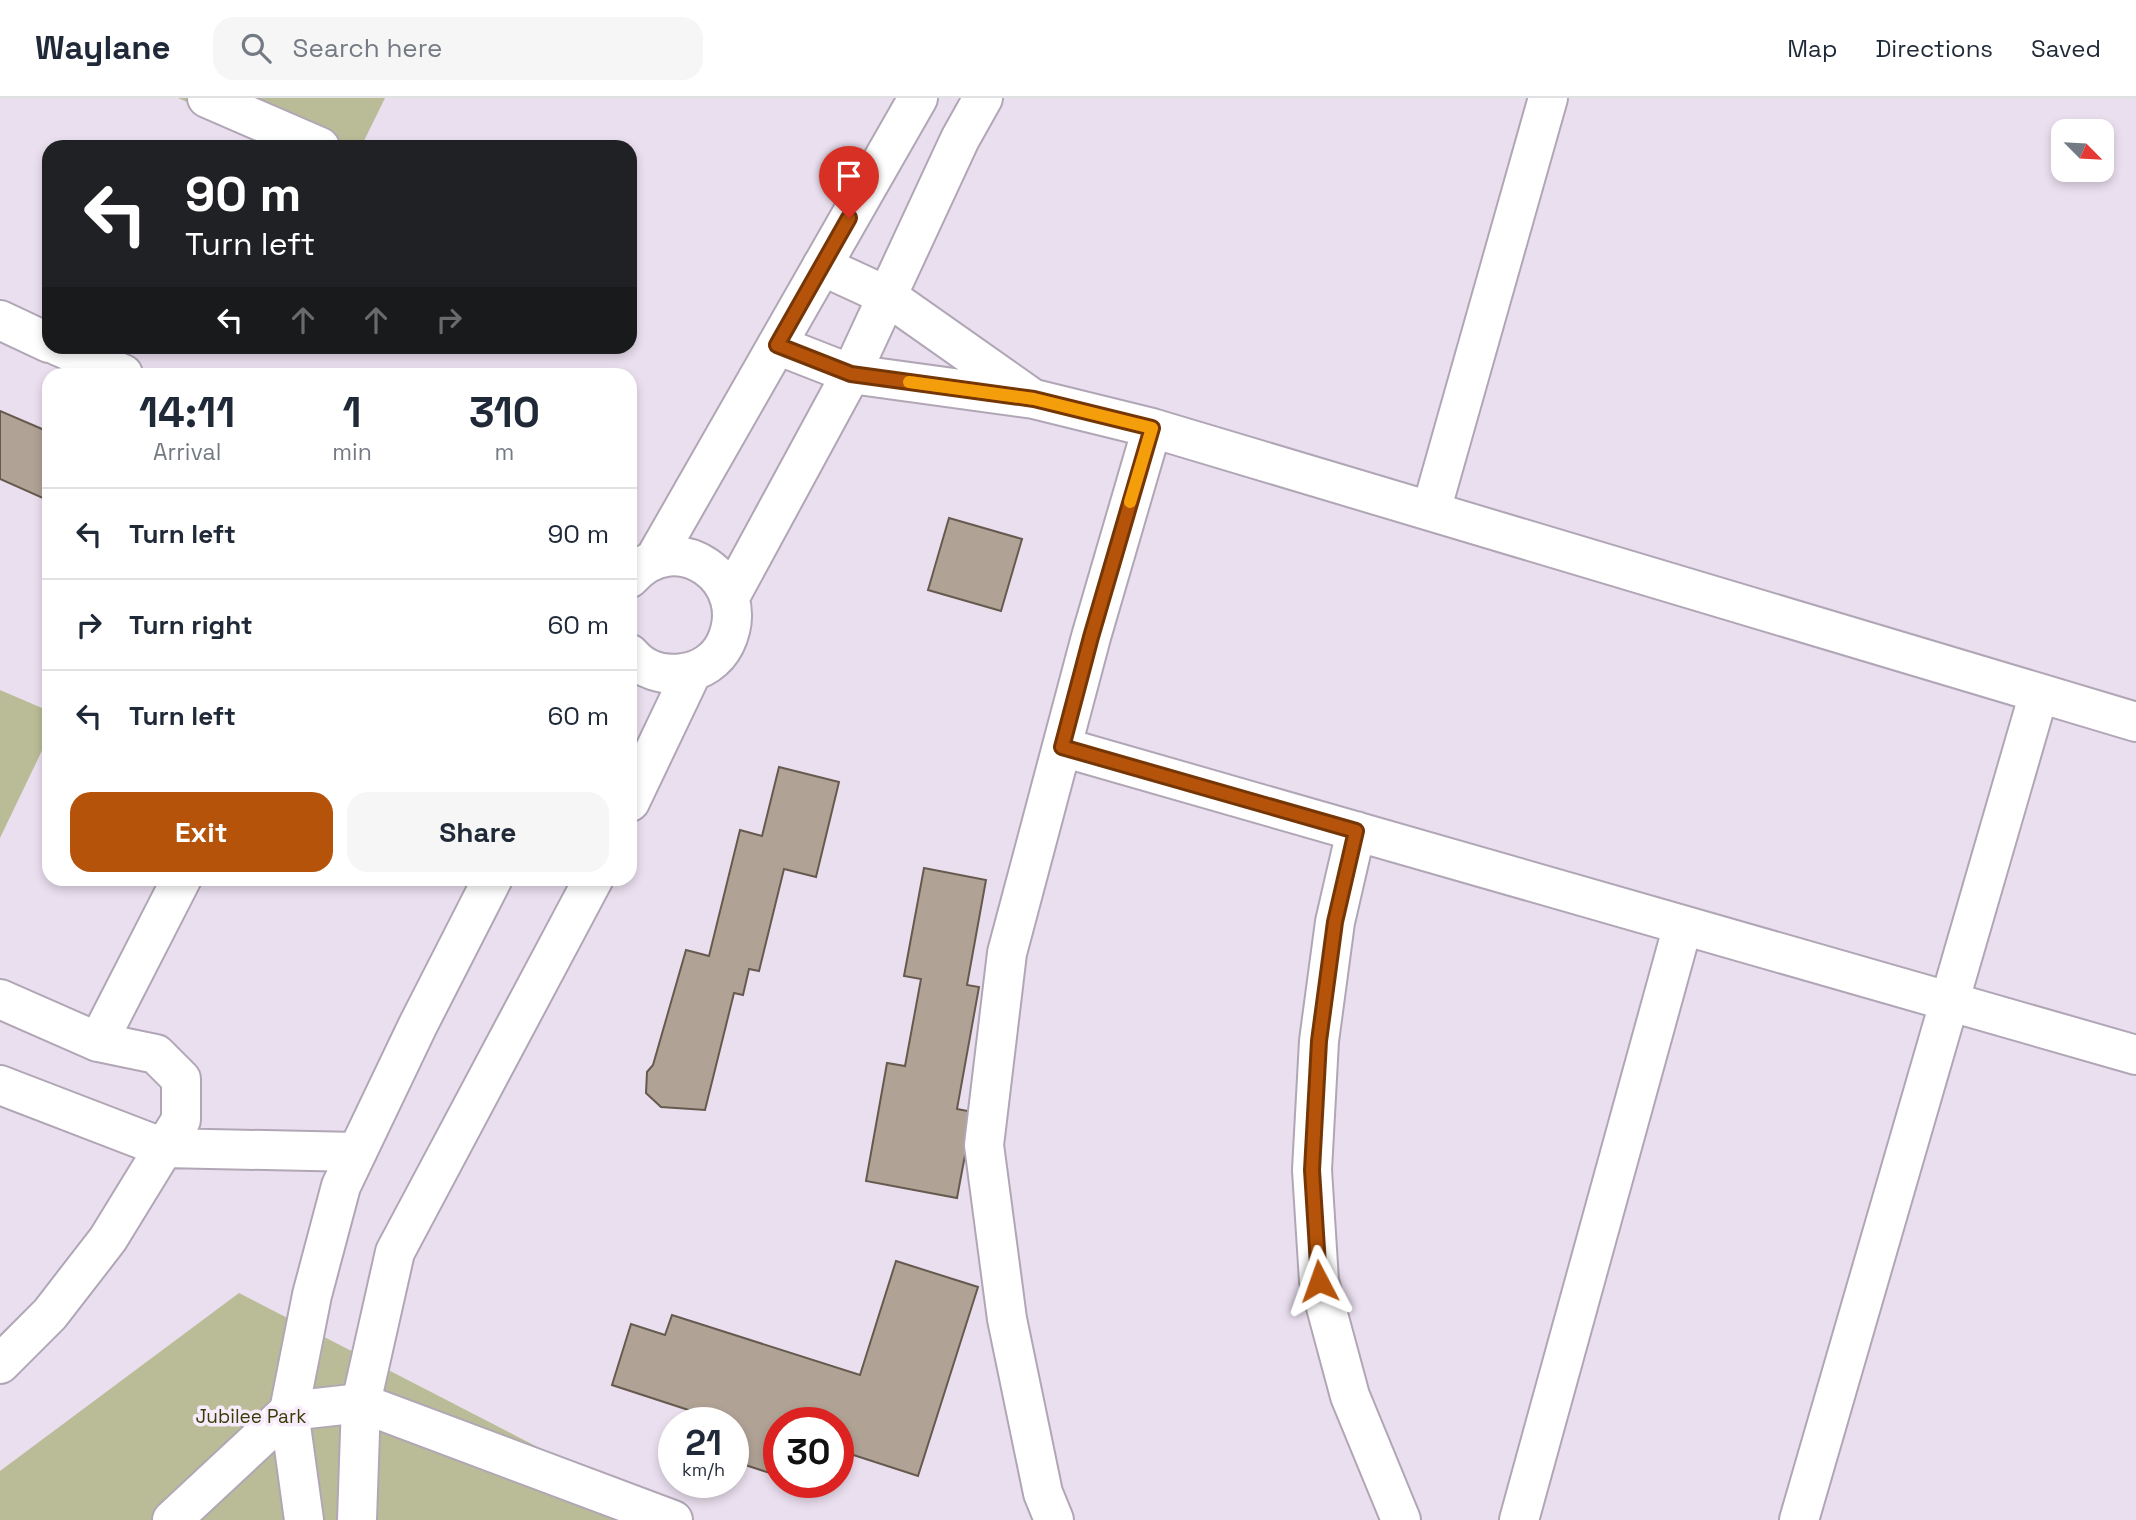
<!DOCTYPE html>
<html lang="en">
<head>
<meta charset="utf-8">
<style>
  body { margin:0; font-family:"Space Grotesk",sans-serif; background:#f6f6f7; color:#1f2937; height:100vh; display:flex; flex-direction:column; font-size:26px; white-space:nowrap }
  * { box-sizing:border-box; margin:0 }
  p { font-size:23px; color:#747a83 }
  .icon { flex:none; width:38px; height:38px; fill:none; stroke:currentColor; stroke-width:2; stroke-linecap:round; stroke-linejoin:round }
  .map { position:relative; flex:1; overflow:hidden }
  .side { position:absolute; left:42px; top:270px; width:595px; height:518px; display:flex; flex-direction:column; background:#fff; border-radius:21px; box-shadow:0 4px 10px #0003 }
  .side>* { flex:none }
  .top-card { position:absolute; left:42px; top:42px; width:595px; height:214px; border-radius:21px; box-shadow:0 4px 10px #0003; background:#202124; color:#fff; overflow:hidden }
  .needle { width:46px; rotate:114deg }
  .fabs { position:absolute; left:2051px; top:21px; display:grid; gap:14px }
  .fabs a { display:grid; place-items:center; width:63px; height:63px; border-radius:14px; background:#fff; box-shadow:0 4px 10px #0003; font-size:35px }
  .speed { position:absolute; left:658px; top:1309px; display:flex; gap:14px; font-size:35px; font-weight:700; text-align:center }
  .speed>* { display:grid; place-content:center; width:91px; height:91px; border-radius:50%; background:#fff; box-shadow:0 4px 10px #0003; line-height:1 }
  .speed small { font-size:18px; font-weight:400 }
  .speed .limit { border:10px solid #d22; background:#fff; color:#111 }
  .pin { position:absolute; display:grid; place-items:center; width:60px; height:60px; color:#fff; margin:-72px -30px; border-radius:50% 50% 50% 0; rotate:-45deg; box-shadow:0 0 7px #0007 }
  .pin .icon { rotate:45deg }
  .me { position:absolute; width:77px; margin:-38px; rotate:356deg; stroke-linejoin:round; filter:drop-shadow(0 0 5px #0008) }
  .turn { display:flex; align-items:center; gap:24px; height:147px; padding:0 28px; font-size:32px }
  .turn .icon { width:91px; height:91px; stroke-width:2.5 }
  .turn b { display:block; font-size:49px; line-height:60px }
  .lanes { display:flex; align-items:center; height:66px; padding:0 28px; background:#0003; justify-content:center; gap:35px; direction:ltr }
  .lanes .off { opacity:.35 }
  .eta { display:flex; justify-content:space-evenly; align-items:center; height:119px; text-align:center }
  .eta b { font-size:42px; font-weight:600; line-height:49px }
  .cta { display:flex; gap:14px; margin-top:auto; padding:14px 28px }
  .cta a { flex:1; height:80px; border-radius:21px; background:#b45309; color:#fff; font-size:28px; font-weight:600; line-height:80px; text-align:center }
  .cta a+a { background:#f6f6f7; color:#1f2937 }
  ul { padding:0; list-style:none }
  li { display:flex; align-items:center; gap:21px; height:91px; padding:0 28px; border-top:2px solid #e0e1e3 }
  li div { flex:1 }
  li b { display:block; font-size:26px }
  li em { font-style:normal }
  header { display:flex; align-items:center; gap:42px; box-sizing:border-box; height:98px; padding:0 35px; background:#fff; border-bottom:2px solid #e0e1e3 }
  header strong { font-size:33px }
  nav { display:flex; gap:38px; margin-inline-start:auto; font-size:24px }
  .search { width:490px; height:63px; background:#f6f6f7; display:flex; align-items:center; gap:18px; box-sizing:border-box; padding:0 24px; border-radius:21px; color:#747a83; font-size:26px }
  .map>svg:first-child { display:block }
  .green { fill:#b9bc96 }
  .building { fill:#b0a295; stroke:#665a4f; stroke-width:2 }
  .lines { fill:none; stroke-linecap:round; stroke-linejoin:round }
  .minor-casing { stroke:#b0a6b5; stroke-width:42 }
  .major-casing { stroke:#b0a6b5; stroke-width:42 }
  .minor { stroke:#fff; stroke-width:38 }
  .major { stroke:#fff; stroke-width:38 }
  .route-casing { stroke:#753606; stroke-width:18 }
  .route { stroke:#b45309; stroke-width:12 }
  .slow { stroke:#f59e0b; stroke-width:12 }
  .labels { text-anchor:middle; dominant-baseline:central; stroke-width:7; stroke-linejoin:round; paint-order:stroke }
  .park-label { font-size:19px; fill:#3a3c07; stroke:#f7ecfc }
</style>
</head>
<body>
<header>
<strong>Waylane</strong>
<div class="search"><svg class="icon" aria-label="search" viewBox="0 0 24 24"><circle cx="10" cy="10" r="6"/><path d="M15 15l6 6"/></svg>Search here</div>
<nav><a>Map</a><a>Directions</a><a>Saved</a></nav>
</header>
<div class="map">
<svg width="2136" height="1422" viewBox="0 0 2136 1422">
  <rect width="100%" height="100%" fill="#eadfef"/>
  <path class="green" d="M178,0H385L361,49H287Z
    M0,592L49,613V638L0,740Z
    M239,1195L679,1422H0V1373Z"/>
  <path class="building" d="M0,313L49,334V392L45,401L0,381Z
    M949,420L1022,441L1001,513L928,492Z
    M779,669L839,684L816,779L784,771L759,873L749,871L743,897L734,895L705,1012L661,1009L646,995L647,974L653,967L686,852L709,858L740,732L762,738Z
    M924,770L986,782L967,887L979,889L957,1011L973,1014L957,1100L866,1083L887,965L905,968L921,881L904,878Z
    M896,1163L978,1189L918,1378L838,1352V1325H779V1378L733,1363V1325H712L713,1320L612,1287L631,1226L665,1237L672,1217L860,1277Z"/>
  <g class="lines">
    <defs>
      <path id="minor" d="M207,0L320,49
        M822,168L887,198L1029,298
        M0,222L49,245
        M777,247L851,276L1034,301L1152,330L2136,624
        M58,248L123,276
        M1431,413L1548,0
        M1062,649L2136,957
        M1356,733L1335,824L1319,943L1312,1072L1319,1183L1350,1298L1401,1422
        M0,901L98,944L182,780
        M0,987L164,1050L357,1054
        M0,1266L50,1216L108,1141L181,1022V981L156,956L98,944
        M172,1422L289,1313L361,1305L673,1422
        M1054,1422L1043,1395L1007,1221L984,1047L1007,855L1091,539L1152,330
        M1519,1422L1683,827
        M1799,1422L2039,595"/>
      <path id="major" d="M654,462L918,0
        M630,480C676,426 756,482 725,546C717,562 701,573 683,575C663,578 643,572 630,556
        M730,499L851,276L960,41L983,0
        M630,704L692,574
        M304,1422L289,1313L312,1197L341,1088L418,927L493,780
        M357,1422L361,1305L395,1154L594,780"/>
    </defs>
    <use href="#minor" class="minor-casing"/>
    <use href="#major" class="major-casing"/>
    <use href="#minor" class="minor"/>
    <use href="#major" class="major"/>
  </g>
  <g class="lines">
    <defs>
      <path id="route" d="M849,120L777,247L851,276L1034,301L1152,330L1091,539L1062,649L1356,733L1335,824L1319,943L1312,1072L1319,1183"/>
    </defs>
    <use href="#route" class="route-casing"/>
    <use href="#route" class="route"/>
    <path class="slow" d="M909,284L1034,301L1152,330L1130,404"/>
  </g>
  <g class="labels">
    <g class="park-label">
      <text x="251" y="1318">Jubilee Park</text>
    </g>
  </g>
</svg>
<div class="fabs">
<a><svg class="needle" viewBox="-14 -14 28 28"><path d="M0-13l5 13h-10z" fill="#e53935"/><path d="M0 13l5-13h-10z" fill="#747a83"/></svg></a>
</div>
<div class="speed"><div>21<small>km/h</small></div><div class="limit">30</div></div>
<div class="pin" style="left:849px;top:120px;background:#d93025"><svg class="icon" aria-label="arrive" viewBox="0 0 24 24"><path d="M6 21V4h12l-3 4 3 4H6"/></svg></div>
<svg class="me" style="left:1319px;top:1183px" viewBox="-20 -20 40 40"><path d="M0-17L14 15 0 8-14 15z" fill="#b45309" stroke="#fff" stroke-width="4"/></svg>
<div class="top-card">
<div class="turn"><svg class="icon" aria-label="left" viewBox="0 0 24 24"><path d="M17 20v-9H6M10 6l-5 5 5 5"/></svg><div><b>90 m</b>Turn left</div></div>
<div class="lanes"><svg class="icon" aria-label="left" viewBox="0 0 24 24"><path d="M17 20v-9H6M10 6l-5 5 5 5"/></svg><svg class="icon off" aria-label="ahead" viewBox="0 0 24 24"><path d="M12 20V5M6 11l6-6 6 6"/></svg><svg class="icon off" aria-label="ahead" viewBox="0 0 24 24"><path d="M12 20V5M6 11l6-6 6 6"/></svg><svg class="icon off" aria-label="right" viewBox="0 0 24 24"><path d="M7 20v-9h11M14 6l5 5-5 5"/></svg></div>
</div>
<section class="side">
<div class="eta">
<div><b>14:11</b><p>Arrival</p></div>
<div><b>1</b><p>min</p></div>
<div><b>310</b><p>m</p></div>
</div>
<ul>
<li><svg class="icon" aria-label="left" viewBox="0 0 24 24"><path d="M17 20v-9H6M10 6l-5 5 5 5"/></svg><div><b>Turn left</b></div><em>90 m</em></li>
<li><svg class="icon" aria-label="right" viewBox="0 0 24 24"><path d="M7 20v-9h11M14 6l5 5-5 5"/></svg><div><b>Turn right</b></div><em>60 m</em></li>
<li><svg class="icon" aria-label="left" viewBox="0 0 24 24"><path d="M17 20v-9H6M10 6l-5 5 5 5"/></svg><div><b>Turn left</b></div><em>60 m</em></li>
</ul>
<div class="cta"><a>Exit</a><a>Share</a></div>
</section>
</div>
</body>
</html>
